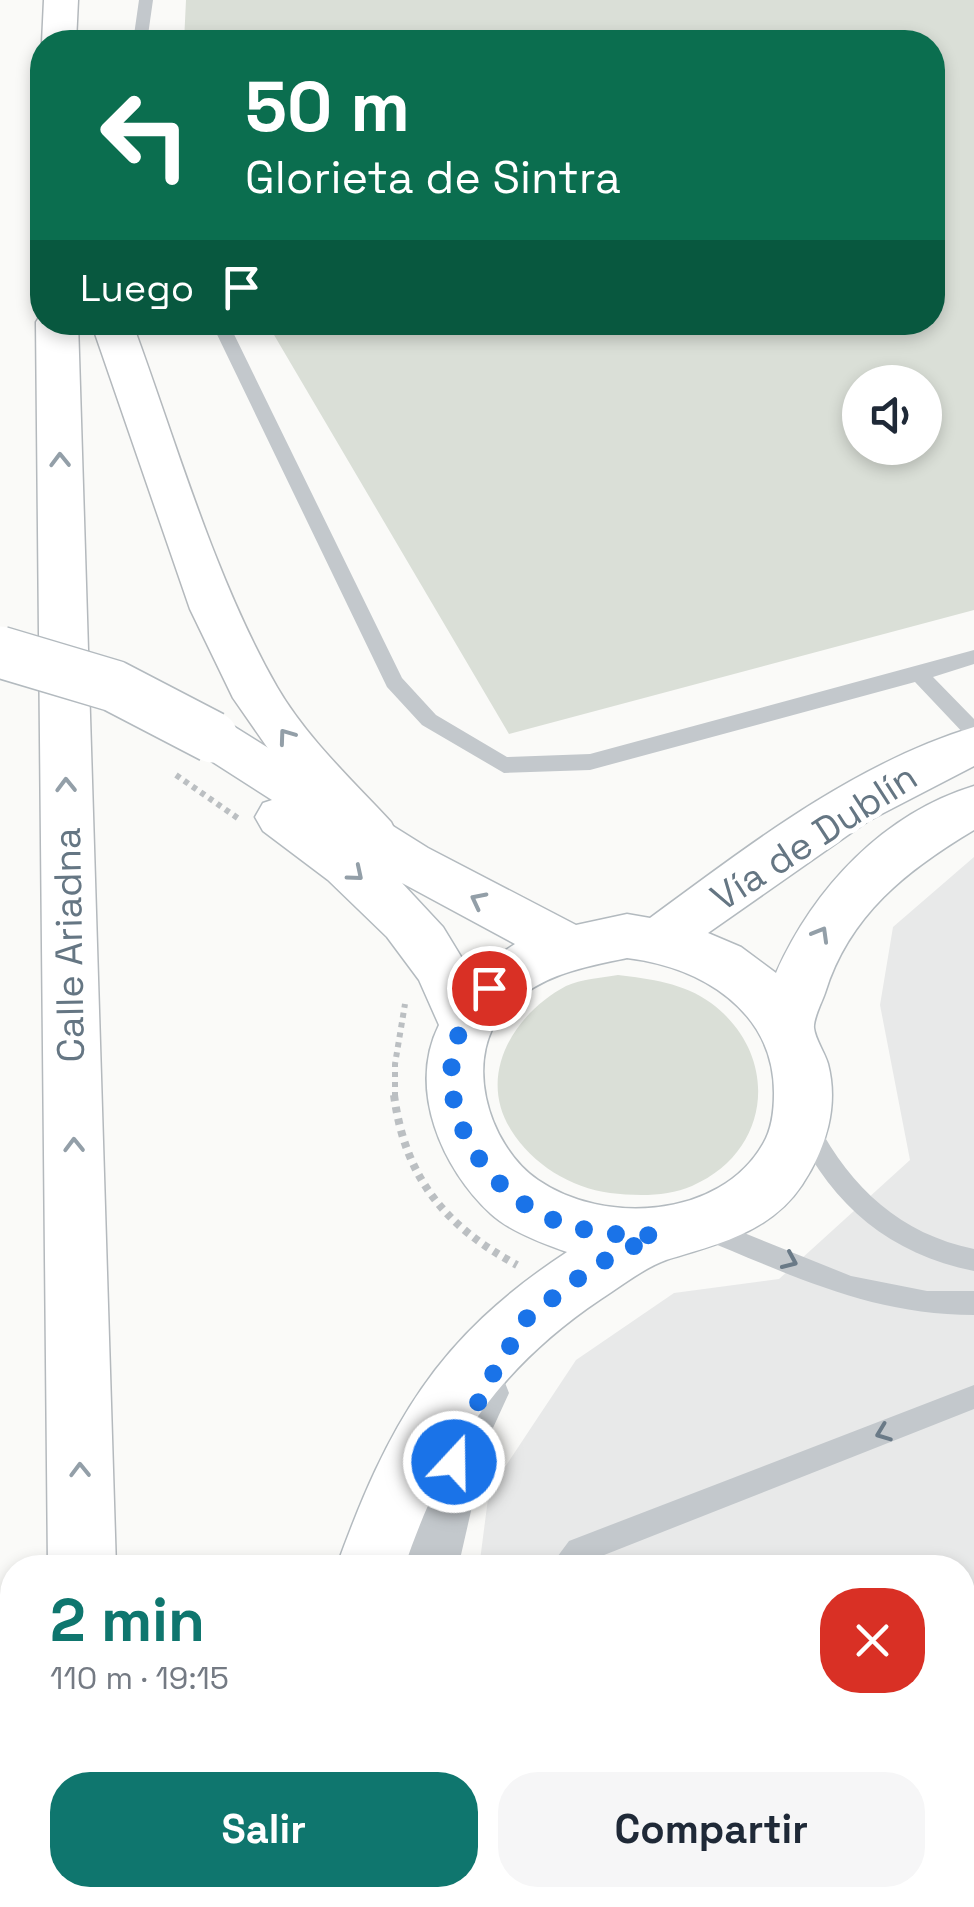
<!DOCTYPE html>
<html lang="es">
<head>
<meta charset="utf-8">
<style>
  body { margin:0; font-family:"Space Grotesk",sans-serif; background:#f6f6f7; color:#1f2937; height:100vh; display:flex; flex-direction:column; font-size:38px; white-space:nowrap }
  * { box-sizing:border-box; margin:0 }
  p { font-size:32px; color:#747a83 }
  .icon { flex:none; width:55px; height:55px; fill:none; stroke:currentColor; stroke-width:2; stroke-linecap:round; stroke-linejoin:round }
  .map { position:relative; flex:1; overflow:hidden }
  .panel { position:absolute; left:0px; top:1555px; width:975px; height:352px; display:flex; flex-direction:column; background:#fff; border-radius:40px 40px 0 0; box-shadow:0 5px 15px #0003 }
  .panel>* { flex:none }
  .guide { position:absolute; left:30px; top:30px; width:915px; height:305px; border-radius:40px; box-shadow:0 5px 15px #0003; background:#0b6e4f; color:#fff; overflow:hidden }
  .controls { position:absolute; left:842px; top:365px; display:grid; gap:20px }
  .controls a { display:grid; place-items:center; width:100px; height:100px; border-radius:50%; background:#fff; box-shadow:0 5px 15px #0003; font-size:50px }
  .pin { position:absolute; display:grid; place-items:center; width:85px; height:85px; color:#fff; margin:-42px; border:5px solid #fff; border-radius:50%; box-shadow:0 2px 10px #0007 }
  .me { position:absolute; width:110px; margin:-55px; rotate:21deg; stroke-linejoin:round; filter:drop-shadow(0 0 8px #0008) }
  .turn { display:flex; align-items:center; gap:35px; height:210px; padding:0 50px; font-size:45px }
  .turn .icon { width:130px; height:130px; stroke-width:2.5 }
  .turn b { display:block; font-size:70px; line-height:85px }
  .then { display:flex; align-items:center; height:95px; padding:0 50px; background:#0003; gap:20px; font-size:38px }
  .round { display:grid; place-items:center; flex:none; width:105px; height:105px; border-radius:40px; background:#f6f6f7 }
  .headline { display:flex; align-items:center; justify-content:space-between; height:170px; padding:0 50px }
  h1 { font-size:60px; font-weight:600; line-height:75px; color:#0f766e }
  .primary-button { display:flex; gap:20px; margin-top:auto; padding:20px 50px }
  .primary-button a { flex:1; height:115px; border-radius:40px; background:#0f766e; color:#fff; font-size:40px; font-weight:600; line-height:115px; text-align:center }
  .primary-button a+a { background:#f6f6f7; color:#1f2937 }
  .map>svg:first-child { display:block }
  .built { fill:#e8e9e9 }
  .green { fill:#dadfd7; fill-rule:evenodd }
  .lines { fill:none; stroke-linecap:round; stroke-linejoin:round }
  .secondary-casing { stroke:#b3babf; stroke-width:3 }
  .highway-casing { stroke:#b4b9bd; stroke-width:3 }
  .path-far1 { stroke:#bbbfc2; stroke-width:6; stroke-dasharray:5 5; stroke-linecap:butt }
  .path { stroke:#bbbfc2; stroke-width:8; stroke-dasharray:6 6; stroke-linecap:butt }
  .lane { fill:#c3c8cc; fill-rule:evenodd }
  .street { fill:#c3c8cc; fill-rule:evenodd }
  .secondary { fill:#fff; fill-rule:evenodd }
  .highway { fill:#fff; fill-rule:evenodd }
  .secondary-bridge-casing { stroke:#b3babf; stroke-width:54; stroke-linecap:butt }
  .secondary-bridge { stroke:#fff; stroke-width:51 }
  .oneway { stroke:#939fa8 }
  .oneway2 { stroke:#6a7a87 }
  .route { stroke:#1a73e8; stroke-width:18; stroke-dasharray:0 32.4 }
  .labels { text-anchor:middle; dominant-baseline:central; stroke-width:10; stroke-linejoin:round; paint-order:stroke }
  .street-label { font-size:38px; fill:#657683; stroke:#fff }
</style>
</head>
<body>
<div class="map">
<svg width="974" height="1907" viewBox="0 0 974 1907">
  <rect width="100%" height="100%" fill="#fafaf8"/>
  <path class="built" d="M974,857V1907H487L485,1895H962V1568H479L489,1491L576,1360L674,1293L779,1279L910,1160L880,1005L893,927Z"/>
  <path class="green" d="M186,0H974V610L509,734L267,323L932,322V42H184ZM860,382H925V448H860Z
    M618,975C650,979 684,983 711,1003C780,1054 773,1151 692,1186C667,1197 636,1196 610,1193C571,1188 532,1164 511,1130C476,1074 515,1013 566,986C581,979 601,978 618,975Z"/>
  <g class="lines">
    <defs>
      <path id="secondary" d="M212,719L230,724L428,848L576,925L627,914L650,918C749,845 855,763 974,727V766L868,821L708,933L741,947L776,973C814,888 883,814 974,786V830C907,870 849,915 825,993C822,1002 813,1019 814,1028C815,1039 825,1053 828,1064C839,1106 826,1149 802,1185C770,1233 717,1244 666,1260C644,1268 621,1286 601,1299C497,1369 444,1450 404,1568H336C388,1424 436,1338 567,1252C544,1244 509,1231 491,1214C442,1169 407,1089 439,1025L419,980L387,937L328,880L263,831L255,817L263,803L272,800L194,750L187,737L194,724ZM402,883L515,944L471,973L443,927ZM627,958C701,967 774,1010 774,1093C774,1111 772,1129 763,1144C720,1219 603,1225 538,1180C487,1145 460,1053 509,1006C543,974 584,967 627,958Z
        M279,1895H355V1907H279Z"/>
      <path id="highway" d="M44,0H78L76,42L42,43Z
        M42,313V322H78L116,1568H48L36,322Z
        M91,322H132C176,441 214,577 277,687C306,737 351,779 391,822L398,836L391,850L372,856L353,850L283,770L233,698L190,609Z
        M50,1895H126L127,1907H51Z"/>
    </defs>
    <use href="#secondary" class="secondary-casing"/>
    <use href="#highway" class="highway-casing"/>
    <path class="path-far1" d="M176,775L239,819
      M395,1097V1064L405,1004"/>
    <path class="path" d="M394,1095C405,1178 445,1226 517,1265"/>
    <path class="lane" d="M139,0H153L147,42H133Z
      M211,322H228L402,678L436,715L507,757L590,754L974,650V664L933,677L974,719V739L967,737L915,682L590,770L504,773L422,725L387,687Z
      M808,1120L817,1123C851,1188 901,1234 974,1249V1271C890,1254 833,1206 796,1130L799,1123Z
      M707,1218L851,1276L927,1291H974V1315C870,1315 792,1275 698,1237L695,1229L698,1221Z
      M974,1385V1409L589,1561L583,1568H549L569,1541Z
      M616,1895H647L652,1907H620Z"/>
    <path class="street" d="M483,1368L502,1375L509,1393L487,1441L458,1568H402L434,1437L464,1375Z
      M388,1895H450L451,1907H389Z"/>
    <use href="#secondary" class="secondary"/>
    <use href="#highway" class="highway"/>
    <defs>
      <path id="secondary-bridge" d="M0,652L114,686L212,737"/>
    </defs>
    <use href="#secondary-bridge" class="secondary-bridge-casing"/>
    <use href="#secondary-bridge" class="secondary-bridge"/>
  </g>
  <defs><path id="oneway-chevron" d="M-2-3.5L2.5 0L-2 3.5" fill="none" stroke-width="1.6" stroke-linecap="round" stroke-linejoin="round" transform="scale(2.5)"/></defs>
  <g class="oneway">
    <use href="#oneway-chevron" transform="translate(60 460) rotate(-91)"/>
    <use href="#oneway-chevron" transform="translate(286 736) rotate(-126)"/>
    <use href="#oneway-chevron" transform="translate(66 785) rotate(-91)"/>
    <use href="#oneway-chevron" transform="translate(356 874) rotate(40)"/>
    <use href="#oneway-chevron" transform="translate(478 900) rotate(-153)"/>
    <use href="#oneway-chevron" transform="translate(821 934) rotate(-60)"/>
    <use href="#oneway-chevron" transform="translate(74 1145) rotate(-91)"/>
    <use href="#oneway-chevron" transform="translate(80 1470) rotate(-91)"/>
  </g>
  <g class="oneway2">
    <use href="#oneway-chevron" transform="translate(790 1261) rotate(24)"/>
    <use href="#oneway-chevron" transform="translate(883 1433) rotate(159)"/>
  </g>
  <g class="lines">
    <path class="route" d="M454,1462L461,1436L490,1379L527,1318L594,1266L656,1235C618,1236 584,1233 549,1218C478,1186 424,1093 466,1019C473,1008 482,998 489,988"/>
  </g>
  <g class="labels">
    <g class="street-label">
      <text transform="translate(814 837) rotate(-33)">Vía de Dublín</text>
      <text transform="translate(69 945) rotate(-91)">Calle Ariadna</text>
    </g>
  </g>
</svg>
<div class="controls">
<a><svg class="icon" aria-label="sound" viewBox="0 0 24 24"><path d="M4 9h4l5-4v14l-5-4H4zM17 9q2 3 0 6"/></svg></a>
</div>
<div class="pin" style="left:489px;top:988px;background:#d93025"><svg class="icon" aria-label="arrive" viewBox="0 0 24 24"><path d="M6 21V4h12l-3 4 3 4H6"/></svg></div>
<svg class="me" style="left:454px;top:1462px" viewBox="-20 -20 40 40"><circle r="17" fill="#1a73e8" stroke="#fff" stroke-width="3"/><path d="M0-11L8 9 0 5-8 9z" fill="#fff"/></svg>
<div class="guide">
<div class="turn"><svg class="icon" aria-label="left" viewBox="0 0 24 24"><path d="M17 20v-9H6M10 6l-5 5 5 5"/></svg><div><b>50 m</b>Glorieta de Sintra</div></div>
<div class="then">Luego<svg class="icon" aria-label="arrive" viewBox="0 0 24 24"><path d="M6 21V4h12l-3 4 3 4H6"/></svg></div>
</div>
<section class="panel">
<div class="headline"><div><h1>2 min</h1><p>110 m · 19:15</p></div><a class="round" style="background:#d93025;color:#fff"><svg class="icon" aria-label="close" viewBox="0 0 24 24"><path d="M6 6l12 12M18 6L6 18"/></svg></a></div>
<div class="primary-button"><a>Salir</a><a>Compartir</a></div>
</section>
</div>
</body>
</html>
